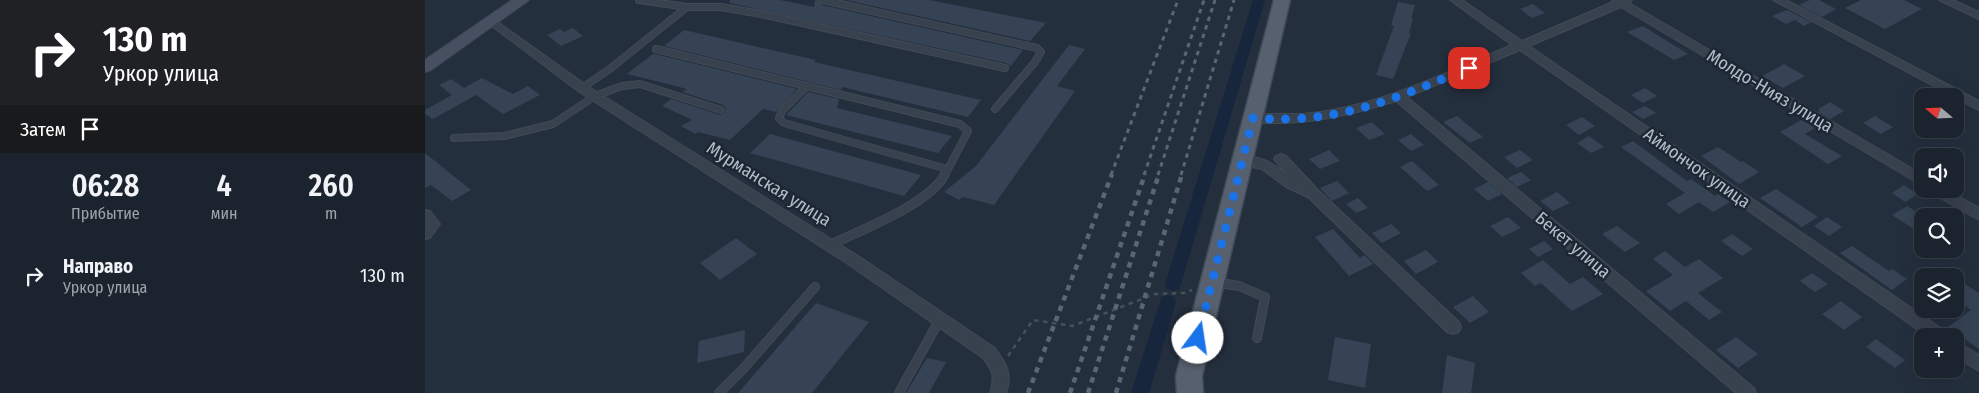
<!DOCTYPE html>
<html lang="ru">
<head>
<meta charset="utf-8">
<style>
  body { margin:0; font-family:"Fira Sans Condensed",sans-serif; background:#282f3a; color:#f1f3f6; height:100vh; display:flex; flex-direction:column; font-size:19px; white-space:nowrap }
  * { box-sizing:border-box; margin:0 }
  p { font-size:16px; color:#a0a4aa }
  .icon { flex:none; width:28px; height:28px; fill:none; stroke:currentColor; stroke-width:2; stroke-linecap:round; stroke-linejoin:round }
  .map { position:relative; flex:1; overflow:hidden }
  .details { display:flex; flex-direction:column; background:#1b232e; width:425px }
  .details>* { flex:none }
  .banner { background:#202124; color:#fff; overflow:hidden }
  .needle { width:32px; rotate:289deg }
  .buttons { position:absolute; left:1489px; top:88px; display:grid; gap:10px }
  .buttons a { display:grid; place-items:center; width:50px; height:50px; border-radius:10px; background:#1b232e; box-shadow:0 5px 20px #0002,0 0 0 1px #39404a; font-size:25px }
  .pin { position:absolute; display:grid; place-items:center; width:42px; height:42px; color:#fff; margin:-21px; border-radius:10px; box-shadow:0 2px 8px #0006 }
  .me { position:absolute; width:55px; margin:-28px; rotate:14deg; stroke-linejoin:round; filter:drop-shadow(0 0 4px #0008) }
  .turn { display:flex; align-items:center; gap:18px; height:105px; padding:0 20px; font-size:22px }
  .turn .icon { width:65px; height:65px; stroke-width:2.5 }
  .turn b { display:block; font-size:35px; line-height:42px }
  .then { display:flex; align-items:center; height:48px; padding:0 20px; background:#0003; gap:10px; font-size:19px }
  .eta { display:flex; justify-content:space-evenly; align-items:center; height:85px; text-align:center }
  .eta b { font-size:30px; font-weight:600; line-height:35px }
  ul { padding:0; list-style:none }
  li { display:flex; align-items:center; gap:15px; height:75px; padding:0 20px }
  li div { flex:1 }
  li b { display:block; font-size:19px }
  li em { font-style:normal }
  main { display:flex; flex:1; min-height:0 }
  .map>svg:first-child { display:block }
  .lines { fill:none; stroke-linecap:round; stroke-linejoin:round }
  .canal { fill:#17263c; fill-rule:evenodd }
  .building { fill:#364354 }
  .lane-far1-casing { stroke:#414a57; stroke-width:8 }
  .lane-casing { stroke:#414a57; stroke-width:10 }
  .street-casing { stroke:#414a57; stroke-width:2 }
  .secondary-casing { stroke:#414a57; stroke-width:2 }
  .primary-casing { stroke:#414a57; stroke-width:3 }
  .path { stroke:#3f5557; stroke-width:2.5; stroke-dasharray:4.5 4.5; stroke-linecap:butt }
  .lane-far1 { stroke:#38414e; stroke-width:6 }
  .lane { stroke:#38414e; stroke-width:8 }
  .street { fill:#38414e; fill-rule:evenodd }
  .secondary { fill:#465061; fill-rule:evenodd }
  .primary { fill:#56606e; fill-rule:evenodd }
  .rail-far1 { stroke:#5a6575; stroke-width:3; stroke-dasharray:4.5 4.5; stroke-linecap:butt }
  .rail { stroke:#5a6575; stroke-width:4.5; stroke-dasharray:5.5 5.5; stroke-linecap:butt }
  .route { stroke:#1a73e8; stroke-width:9; stroke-dasharray:0 16.2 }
  .labels { text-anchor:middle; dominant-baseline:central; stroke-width:5; stroke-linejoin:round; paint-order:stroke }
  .street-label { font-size:18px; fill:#b4bcc9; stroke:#1d2633 }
</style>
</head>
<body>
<main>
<section class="details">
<div class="banner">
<div class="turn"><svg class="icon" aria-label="right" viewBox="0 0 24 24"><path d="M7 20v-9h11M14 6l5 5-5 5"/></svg><div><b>130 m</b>Уркор улица</div></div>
<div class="then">Затем<svg class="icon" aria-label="arrive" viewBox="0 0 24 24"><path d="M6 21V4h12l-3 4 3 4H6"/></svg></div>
</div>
<div class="eta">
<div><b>06:28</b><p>Прибытие</p></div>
<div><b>4</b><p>мин</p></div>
<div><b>260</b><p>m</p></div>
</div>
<ul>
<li><svg class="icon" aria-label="right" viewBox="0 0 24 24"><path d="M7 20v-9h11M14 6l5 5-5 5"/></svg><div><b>Направо</b><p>Уркор улица</p></div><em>130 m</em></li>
</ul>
</section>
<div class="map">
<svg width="1554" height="393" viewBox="0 0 1554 393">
  <rect width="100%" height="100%" fill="#242f3e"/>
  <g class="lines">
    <path class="canal" d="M828,0H840L756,284L754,289L748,291L742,289L740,284Z
      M743,295L749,297L751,302L724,393H706L735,302L737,297Z"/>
  </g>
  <path class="building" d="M305,0H355L389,7L390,0H393L397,5L598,50L586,66L581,63L305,3Z
    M421,0H504L621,23L605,41Z
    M1385,0H1394L1411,9L1397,17L1374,5Z
    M1436,0H1479L1497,9L1460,29L1420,8Z
    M973,2L990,5L986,19H988L984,33H986L968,79L951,75L969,26L966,25Z
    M1108,4L1120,13L1107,18L1095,9Z
    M1362,10L1386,22L1379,26L1370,20L1361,24L1347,16Z
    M1218,26L1263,54L1249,60L1202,32Z
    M148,28L158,36L136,46L122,35L135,29L139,32Z
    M259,30L391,60L389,62L556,100L543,117L417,87L416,90L239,46Z
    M644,45L660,49L632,86L650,91L569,205L538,197L534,200L519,192L551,166Z
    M229,53L230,54L372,89L351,112L338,109L305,140L273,132L270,134L256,126L267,120L237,106L246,99L295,115L300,113L301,108L298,105L257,92L262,89L202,74Z
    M1359,64L1380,76L1358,88L1337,76Z
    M57,78L88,94L103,86L115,95L78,114L51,95L8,119L0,114V110L27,95L14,85L26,79L39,88Z
    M1220,88L1232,96L1218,103L1206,95Z
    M383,92L414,99L412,108L527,136L513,153L361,115Z
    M1405,102L1419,111L1405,119L1393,112L1395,111L1393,109Z
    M1220,106L1231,113L1218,119L1207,112Z
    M1032,116L1058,137L1045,143L1018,122Z
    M1450,116L1468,127L1456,134L1438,123Z
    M1157,117L1170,126L1154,135L1141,125Z
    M1380,118L1393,126L1380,134L1417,156L1403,164L1355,132Z
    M947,122L960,134L944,140L931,128Z
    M345,134L496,175L479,196L325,153Z
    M986,134L999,145L986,151L973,140Z
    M1164,136L1179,147L1166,153L1152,143Z
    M1208,141L1262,181L1266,179L1290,196L1293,194L1305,202L1288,212L1274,202L1254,214L1241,204L1260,193L1196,147Z
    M1293,147L1316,162L1318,161L1334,172L1314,184L1276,156Z
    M904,150L915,161L895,169L884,159Z
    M1095,150L1108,160L1092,168L1079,157Z
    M0,153L46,190L27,201L6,185L0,188Z
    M987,161L1014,185L1002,191L975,167Z
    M1096,172L1106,180L1092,187L1082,178Z
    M912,181L924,193L907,201L895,188Z
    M1063,182L1077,194L1063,201L1049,189Z
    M1479,185L1493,194L1480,202L1467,193Z
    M1351,189L1393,217L1377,227L1335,198Z
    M1132,192L1145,203L1128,211L1115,201Z
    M933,198L943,208L931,213L921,204Z
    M1482,206L1498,216V235L1467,215Z
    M1083,217L1096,228L1077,237L1065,226Z
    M1402,217L1417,227L1404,236L1389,226Z
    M966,224L976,233L957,243L947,233Z
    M1192,226L1215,243L1200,252L1177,234Z
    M908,229L935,258L940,255L948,264L924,276L890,237Z
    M1307,234L1328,249L1317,256L1296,241Z
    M311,238L332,254L295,280L275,263Z
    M1119,241L1128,249L1113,257L1104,249Z
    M1427,246L1464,271L1467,269L1482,279L1467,290L1415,253Z
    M1001,250L1013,262L991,274L979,261Z
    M1240,251L1260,267L1274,259L1298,278L1273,293L1297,312L1284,320L1261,301L1245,311L1221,291L1248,275L1228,259Z
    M1118,260L1145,284L1158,277L1178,294L1147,311L1116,283L1110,286L1096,273Z
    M1387,273L1403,284L1390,292L1375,281Z
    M1530,278L1554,293V349L1523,327L1546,310L1530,299Z
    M1048,296L1064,312L1045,323L1028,307Z
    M1416,301L1437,317L1419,330L1397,314Z
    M391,303L444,322L387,393H313Z
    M320,330L319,352L272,363L274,341Z
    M910,337L946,344L940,388L903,380Z
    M1311,337L1333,354L1313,368L1291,350Z
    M1451,339L1480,360L1470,368L1441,347Z
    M1022,355L1050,363L1046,393H1017Z
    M502,358L521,362L504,393H481Z"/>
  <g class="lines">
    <defs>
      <path id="lane-far1" d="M214,0L262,7H296L336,14L580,68
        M398,0L612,48L616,52L610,62L570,109
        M231,49L535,124L543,131L520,175
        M382,86L357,111L354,118L359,123L522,169
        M157,88L186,68L262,7
        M29,138L79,136L128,124L170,96L197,86L215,84L296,110"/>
      <path id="lane" d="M405,245C436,230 505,204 520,174
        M789,282L814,286L840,297L832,338
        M294,393L319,368L390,287
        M474,393L515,319"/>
      <path id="street" d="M1025,0H1037L1097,41L1188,2L1187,0H1207L1204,3L1498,175V186L1196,7L1104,46L1520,331L1522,336H1502L1095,50L982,97L1329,388L1331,393H1311L971,101C929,114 888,124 844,123C836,122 826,124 822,118C826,112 867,114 877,114C951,108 1020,73 1087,45Z
        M1348,0H1361L1554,101V110Z
        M1514,0H1528L1554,12V19Z
        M67,18L161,85L430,254L570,348C581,363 588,375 581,393H565C570,378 568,370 558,358L420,262L153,91L63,23L61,21L63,19Z
        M856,154L861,156L894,191L1034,322L1036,327L1034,332L1028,334L1022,332L883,197L861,187L837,169L812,164L810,161L812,158C831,152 849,164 863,175L849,159L851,156Z
        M1503,189H1520L1554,208V220L1505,192Z
        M0,210L5,211L15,224L5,238L0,239Z
        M1530,341L1554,355V371L1530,357Z"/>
      <path id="secondary" d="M87,0H104L6,70L0,72V60Z"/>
      <path id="primary" d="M849,0H865L777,376L778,393H752L751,376Z"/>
    </defs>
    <use href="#lane-far1" class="lane-far1-casing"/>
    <use href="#lane" class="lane-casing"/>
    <use href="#street" class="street-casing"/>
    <use href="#secondary" class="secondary-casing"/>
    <use href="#primary" class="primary-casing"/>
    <path class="path" d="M583,356L608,320L647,326L730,294L759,293L767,290"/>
    <use href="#lane-far1" class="lane-far1"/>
    <use href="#lane" class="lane"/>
    <use href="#street" class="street"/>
    <use href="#secondary" class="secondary"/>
    <use href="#primary" class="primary"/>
    <path class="rail-far1" d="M686,175L753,0
      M719,175L779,0
      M733,175L790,0
      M756,175L809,0"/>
    <path class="rail" d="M603,393L687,174
      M645,393L720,174
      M663,393L734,174
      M691,393L757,174"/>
  </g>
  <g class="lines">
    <path class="route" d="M773,338L828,118C911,125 970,99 1044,68"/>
  </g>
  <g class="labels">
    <g class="street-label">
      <text transform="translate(1345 91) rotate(31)">Молдо-Нияз улица</text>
      <text transform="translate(1272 168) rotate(35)">Аймончок улица</text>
      <text transform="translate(344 184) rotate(32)">Мурманская улица</text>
      <text transform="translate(1148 245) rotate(40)">Бекет улица</text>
    </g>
  </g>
</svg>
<div class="buttons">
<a><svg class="needle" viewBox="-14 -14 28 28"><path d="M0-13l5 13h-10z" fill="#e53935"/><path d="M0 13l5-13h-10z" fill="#a0a4aa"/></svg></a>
<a><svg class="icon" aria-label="sound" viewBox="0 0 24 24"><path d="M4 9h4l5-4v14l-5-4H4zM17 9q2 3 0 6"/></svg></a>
<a><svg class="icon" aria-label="search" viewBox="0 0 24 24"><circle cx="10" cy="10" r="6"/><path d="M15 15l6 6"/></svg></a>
<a><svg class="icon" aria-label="layers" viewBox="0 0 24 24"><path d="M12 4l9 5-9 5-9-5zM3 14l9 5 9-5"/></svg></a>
<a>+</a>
</div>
<div class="pin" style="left:1044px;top:68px;background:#d93025"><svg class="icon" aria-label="arrive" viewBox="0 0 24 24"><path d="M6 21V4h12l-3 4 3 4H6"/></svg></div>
<svg class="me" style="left:773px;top:338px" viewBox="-20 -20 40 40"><circle r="19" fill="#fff"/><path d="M0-13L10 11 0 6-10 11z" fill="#1a73e8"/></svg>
</div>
</main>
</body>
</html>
